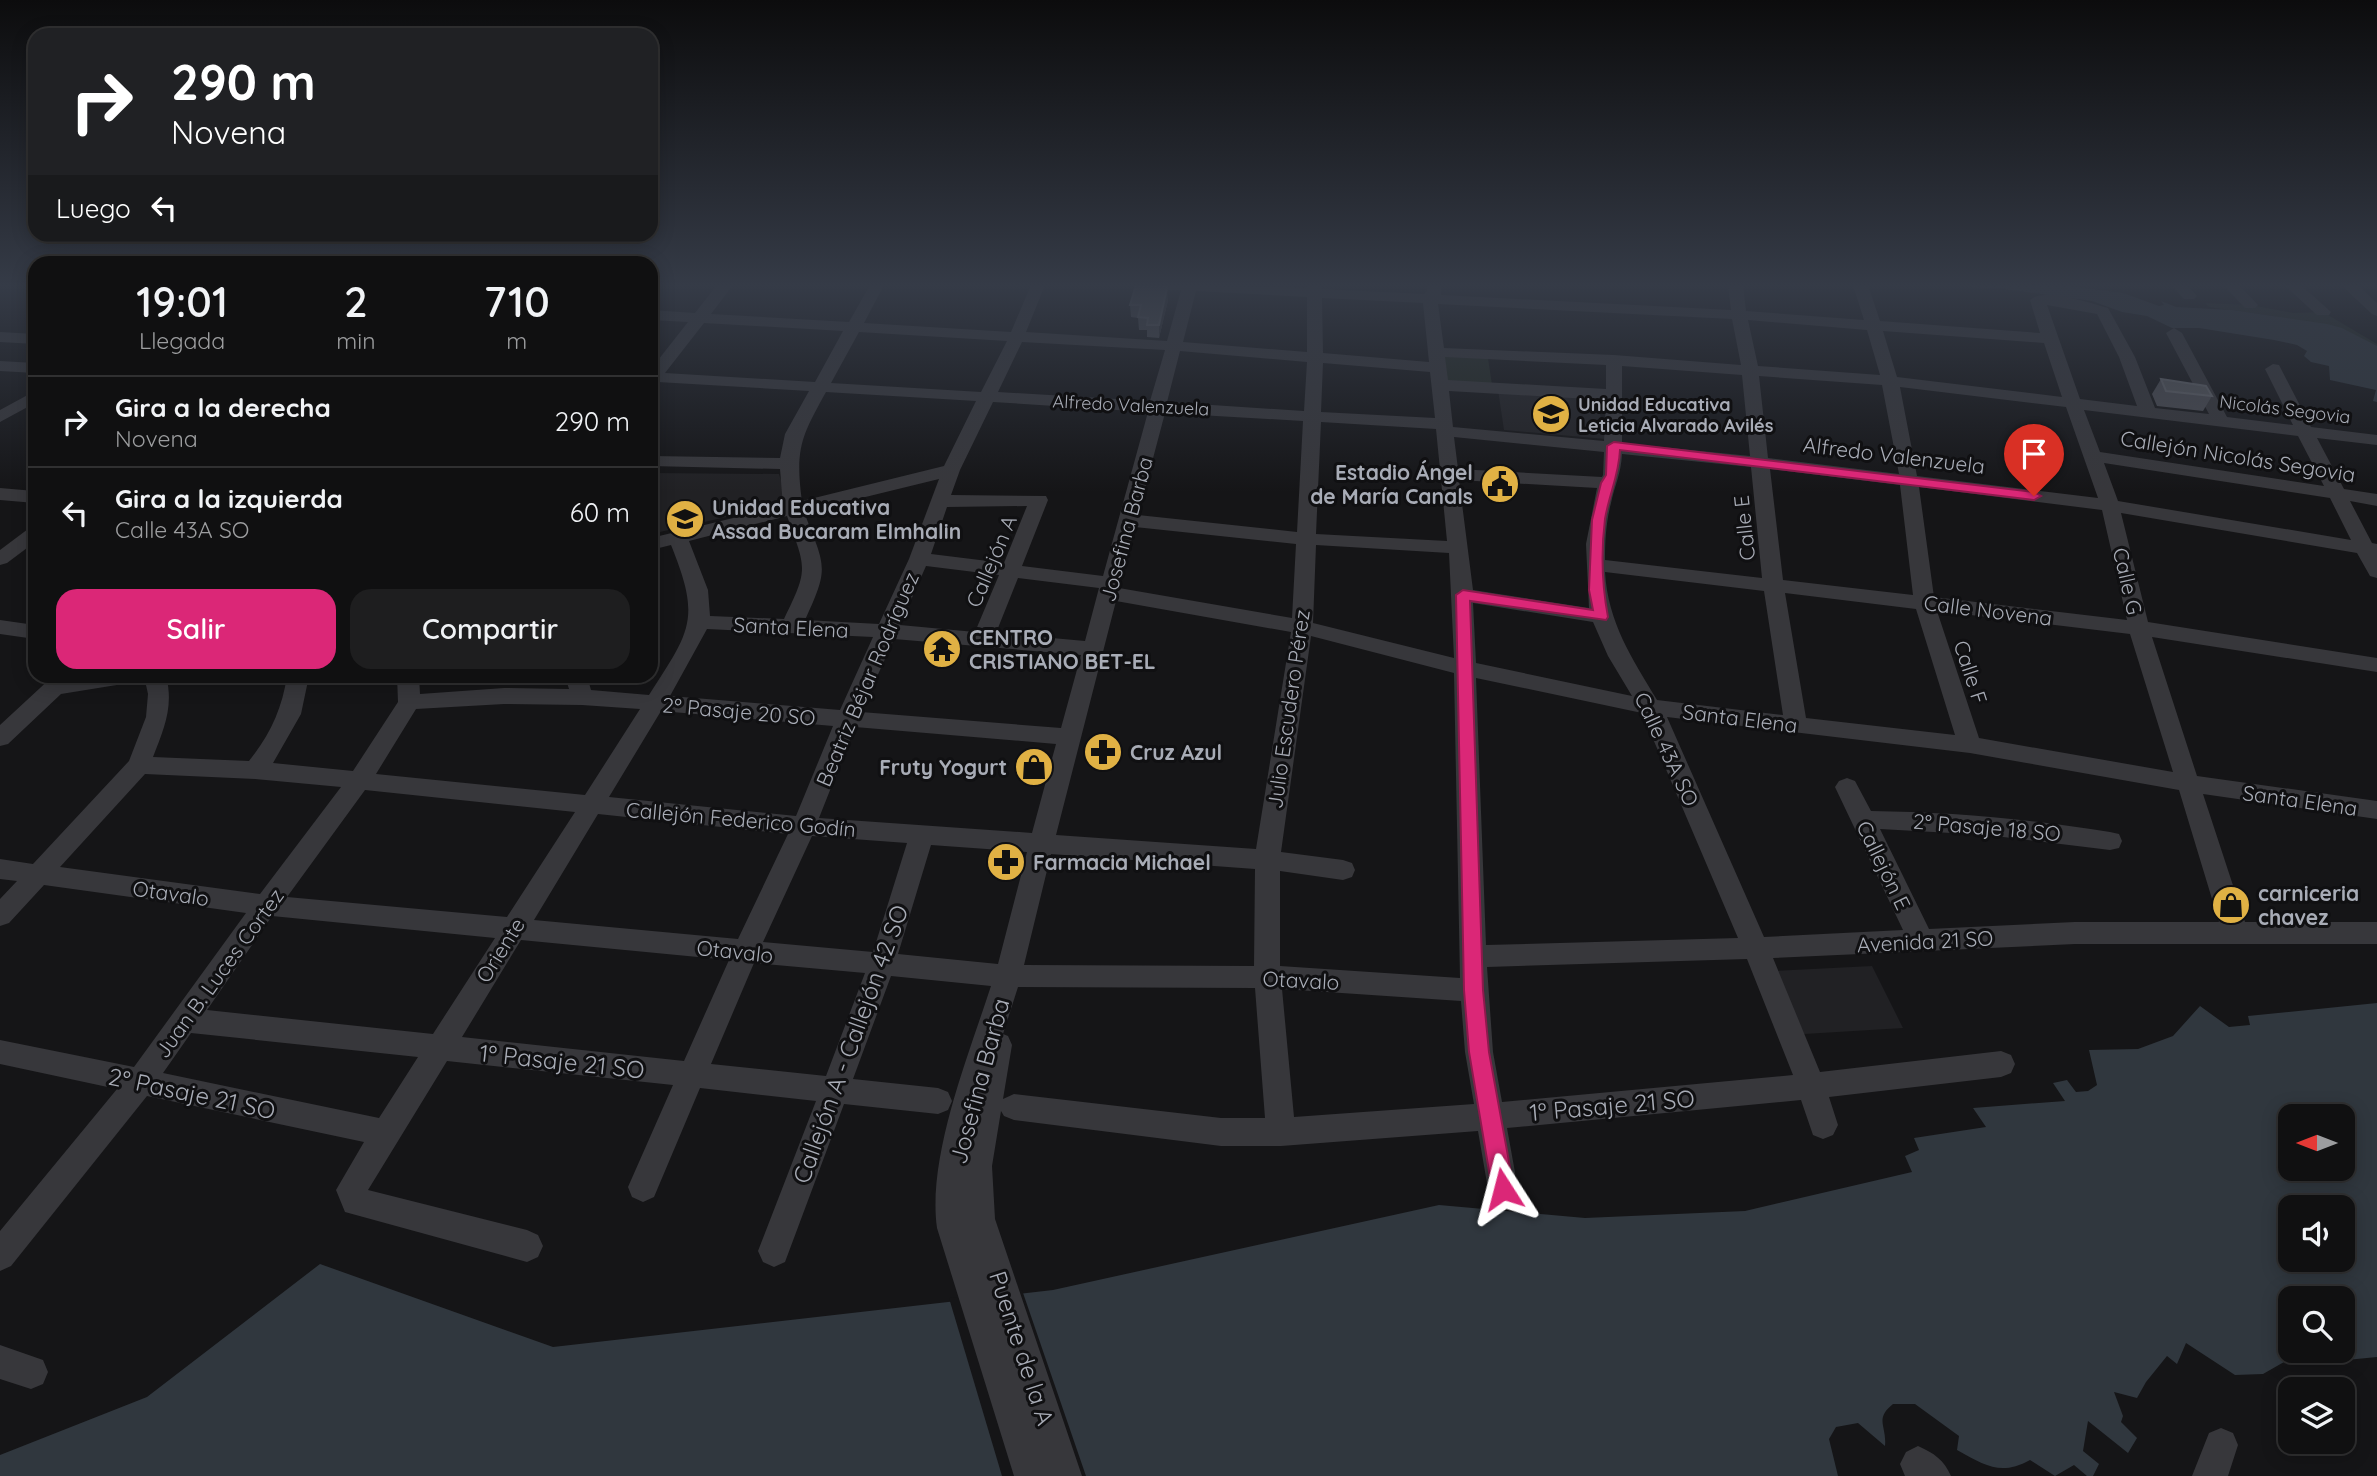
<!DOCTYPE html>
<html lang="es">
<head>
<meta charset="utf-8">
<style>
  body { margin:0; font-family:Quicksand,sans-serif; background:#1e1e1f; color:#f1f3f6; height:100vh; display:flex; flex-direction:column; font-size:26px; white-space:nowrap }
  * { box-sizing:border-box; margin:0 }
  p { font-size:23px; color:#9c9d9f }
  .icon { flex:none; width:38px; height:38px; fill:none; stroke:currentColor; stroke-width:2; stroke-linecap:round; stroke-linejoin:round }
  .map { position:relative; flex:1; overflow:hidden }
  .drawer { position:absolute; left:28px; top:256px; width:630px; height:427px; display:flex; flex-direction:column; background:#101011; border-radius:21px; box-shadow:0 4px 18px #0003,0 0 0 2px #303031 }
  .drawer>* { flex:none }
  .guide { position:absolute; left:28px; top:28px; width:630px; height:214px; border-radius:21px; box-shadow:0 4px 18px #0003,0 0 0 2px #303031; background:#202124; color:#fff; overflow:hidden }
  .needle { width:46px; rotate:270deg }
  .tools { position:absolute; left:2278px; top:1104px; display:grid; gap:14px }
  .tools a { display:grid; place-items:center; width:77px; height:77px; border-radius:14px; background:#101011; box-shadow:0 4px 18px #0003,0 0 0 2px #303031; font-size:35px }
  .pin { position:absolute; display:grid; place-items:center; width:60px; height:60px; color:#fff; margin:-72px -30px; border-radius:50% 50% 50% 0; rotate:-45deg; box-shadow:0 0 7px #0007 }
  .pin .icon { rotate:45deg }
  .me { position:absolute; width:77px; margin:-38px; rotate:351deg; stroke-linejoin:round; filter:drop-shadow(0 0 5px #0008) }
  .turn { display:flex; align-items:center; gap:24px; height:147px; padding:0 28px; font-size:32px }
  .turn .icon { width:91px; height:91px; stroke-width:2.5 }
  .turn b { display:block; font-size:49px; line-height:60px }
  .then { display:flex; align-items:center; height:66px; padding:0 28px; background:#0003; gap:14px; font-size:26px }
  .eta { display:flex; justify-content:space-evenly; align-items:center; height:119px; text-align:center }
  .eta b { font-size:42px; font-weight:600; line-height:49px }
  .button { display:flex; gap:14px; margin-top:auto; padding:14px 28px }
  .button a { flex:1; height:80px; border-radius:21px; background:#db2777; color:#fff; font-size:28px; font-weight:600; line-height:80px; text-align:center }
  .button a+a { background:#1e1e1f; color:#f1f3f6 }
  ul { padding:0; list-style:none }
  li { display:flex; align-items:center; gap:21px; height:91px; padding:0 28px; border-top:2px solid #303031 }
  li div { flex:1 }
  li b { display:block; font-size:26px }
  li em { font-style:normal }
  .map>svg:first-child { display:block }
  .built { fill:#212124 }
  .green { fill:#222923 }
  .water { fill:#30373e; fill-rule:evenodd }
  .pier { fill:#151517 }
  .lines { fill:none; stroke-linecap:round; stroke-linejoin:round }
  .minor { fill:#37373b; fill-rule:evenodd }
  .wall { fill:#4b4c52 }
  .shaded-wall { fill:#313236 }
  .building { fill:#55575c; stroke:#62646a; stroke-width:2 }
  .route { fill:#db2777; stroke:#8e194d; stroke-width:2 }
  .labels { text-anchor:middle; dominant-baseline:central; stroke-width:6; stroke-linejoin:round; paint-order:stroke }
  .far-poi-label { font-size:18px; font-weight:bold; fill:#a8acb6; stroke:#101012; text-anchor:start }
  .far-street-label { font-size:18px; fill:#a8acb6; stroke:#101012 }
  .street-label { font-size:21px; fill:#a8acb6; stroke:#101012 }
  .poi-label { font-size:21px; font-weight:bold; fill:#a8acb6; stroke:#101012; text-anchor:start }
  .near-street-label { font-size:24px; fill:#a8acb6; stroke:#101012 }
</style>
</head>
<body>
<div class="map">
<svg width="2377" height="1476" viewBox="0 0 2377 1476">
  <rect width="100%" height="100%" fill="#151517"/>
  <path class="built" d="M1498,390L1597,398L1605,439L1504,430Z
    M651,473L779,474L788,503L651,534Z
    M1872,966L1903,1028L1804,1034L1775,971Z"/>
  <path class="green" d="M2205,303L2250,305L2293,313L2323,312L2377,344V349L2273,316L2209,307Z
    M1443,356L1488,358L1492,385L1447,383Z"/>
  <path class="water" d="M1940,285H2060L2123,293L2159,306L2164,305L2161,301L2176,307L2232,310L2327,324L2342,328L2377,346V402L2373,401L2376,390L2330,380L2329,366L2311,362L2304,356L2307,351L2297,345L2274,340L2199,328H2172L2147,316L2122,312L2092,301L2005,289Z
    M2377,1003V1357L2316,1363L2284,1362L2263,1374L2235,1375L2186,1343L2177,1364L2167,1356L2146,1382L2137,1398L2114,1392L2123,1416L2121,1422L2137,1438L2128,1453L2088,1421L2083,1451L2099,1464L2093,1476H2087L2074,1465L2055,1476L2030,1460C2001,1476 1986,1466 1957,1450L1959,1436L1915,1404H1893C1874,1419 1887,1426 1885,1446L1858,1423L1836,1427L1829,1439L1838,1476H0V1455L147,1397L320,1264L553,1347L1053,1290L1439,1205L1585,1218L1745,1211L1912,1172L1905,1156L1919,1150L1914,1138L1986,1127L1973,1108L2065,1101L2053,1083L2067,1080L2076,1092L2088,1091L2097,1085L2089,1050L2138,1049L2173,1036L2200,1006L2229,1027L2250,1025L2248,1016ZM2291,1116H2343V1169H2291ZM2291,1208H2343V1260H2291ZM2291,1298H2343V1351H2291Z"/>
  <path class="pier" d="M1022,1290L1086,1476H1002L949,1298Z"/>
  <g class="lines">
    <path class="minor" d="M717,285H733L711,314L849,322L870,285H884L864,323L1011,332L1031,285H1045L1026,332L1167,341L1181,290H1166L1159,285L1306,288L1307,285H1321L1322,289L1424,294L1427,291V285H1441V295L1731,310L1728,285H1743L1746,311L1864,320L1853,285H1868L1880,321L2040,333L2030,300C2044,287 2090,303 2108,308L2135,357L2155,408L2209,414L2166,333L2174,328L2182,333L2227,417L2293,425L2265,369L2273,364L2279,365L2311,427L2377,435V445L2317,438L2344,489L2377,494V506L2350,501L2372,543L2377,544V578L2370,576L2357,553L2121,513L2148,622L2377,658V672L2152,637L2197,776L2377,801V819L2203,794L2245,922H2377V944H2075L1773,958L1820,1072L2001,1051L2011,1055L2015,1064L2011,1073L2001,1077L1829,1097L1838,1125L1833,1135L1823,1139L1813,1135L1801,1100L1507,1128L1518,1189L1514,1199L1503,1204L1492,1199L1488,1189L1478,1131L1281,1146H1221L1014,1120L1004,1116L1001,1111L992,1166L995,1219L1082,1476H1014L937,1228C927,1157 969,1054 991,986L891,976L853,1079L938,1088L948,1092L952,1101L948,1110L938,1114L844,1104L785,1262L774,1267L763,1262L758,1251L816,1101L700,1088L654,1197L643,1202L632,1197L628,1187L673,1085L447,1061L368,1190L527,1230L538,1235L543,1246L538,1257L527,1262L345,1212L336,1190L364,1142L147,1096L11,1266L0,1271V1231L117,1089L0,1064V1040L134,1067L246,913L44,885L9,923L0,926V899L17,881L0,879V859L33,864L129,761L146,717L148,694L144,676H166C174,706 164,729 153,757L249,761C270,735 282,709 287,676H309L301,714L273,763L353,771L398,702L397,676H419L420,694L504,688L569,689L565,676H587L591,690L649,695C691,630 701,619 671,545L651,550V538L783,506L780,469L651,466V456L780,458L785,434L809,391L658,382L651,385V369L688,322L651,320V310L695,313ZM1196,291L1307,297V352L1183,342ZM1322,298L1423,303L1429,362L1323,353ZM1438,304L1732,319L1741,365L1614,355L1444,348ZM2047,305L2097,314L2119,357L2137,406L2080,399ZM1748,320L1867,330L1880,375L1758,366ZM704,323L843,331L815,382L665,373ZM1883,331L2044,343L2062,397L1897,377ZM859,332L1007,341L981,392L831,383ZM1022,342L1165,350L1150,401L998,392ZM1180,351L1307,362L1304,411L1167,402ZM1445,357L1606,365V389L1448,380ZM1323,363L1430,372L1435,418L1321,412ZM1622,366L1742,375L1750,456L1622,443ZM1759,376L1882,385L1899,474L1768,458ZM1900,387L2066,407L2098,498L1917,476ZM1449,391L1606,400L1604,441L1453,427ZM826,392L976,401L944,466L802,501C795,449 801,437 826,392ZM993,402L1148,412L1103,576L1022,566L1048,500L1046,496L951,495L960,470ZM2084,410L2298,436L2324,486L2100,452ZM1165,413L1303,421L1297,532L1138,515ZM1321,422L1436,429L1447,541L1316,534ZM1454,437L1604,452L1603,475L1602,477L1458,469ZM1622,454L1751,467L1762,578L1605,560C1605,541 1606,522 1611,503C1615,484 1621,474 1622,454ZM2104,463L2330,498L2351,540L2118,501ZM1770,469L1900,485L1913,595L1783,580ZM939,479L909,559L879,624L805,620C830,566 825,567 804,512ZM1459,480L1597,488L1586,544L1589,608L1473,590ZM1919,487L2102,510L2127,620L1934,597ZM1027,506L1004,563L931,554L947,507ZM787,516C806,569 809,568 784,619L710,616L708,590L689,541ZM1135,527L1296,544L1292,618L1119,588ZM1316,545L1449,553L1454,658L1313,623ZM926,566L999,575L975,632L900,625ZM1605,572L1764,591L1783,715L1657,700C1632,658 1608,623 1605,572ZM1018,578L1099,588L1085,641L996,633ZM1785,593L1916,609L1955,735L1806,718ZM1116,601L1291,632L1256,849L1056,835ZM1473,603L1593,622L1608,656L1632,696L1476,663ZM1937,611L2130,634L2173,772L1979,738ZM707,629L873,637L840,710L670,696ZM1311,636L1454,673L1460,978L1280,966V871L1343,880L1352,877L1355,870L1352,863L1343,860L1281,852ZM894,639L1081,655L1061,728L861,712ZM1476,678L1642,713L1738,938L1486,945ZM504,704L582,705L640,709L585,795L376,774L416,709ZM661,711L833,726L796,816L609,797ZM1667,717L1970,753L2179,790L2219,922H2075L1929,929L1880,829L1987,835L2110,850L2119,848L2122,841L2119,834L2110,832C2031,819 1951,812 1871,811L1855,781L1847,778L1839,781L1835,787L1903,930L1764,937ZM855,727L1056,744L1032,833L819,818ZM145,774L255,779L341,787L260,894L60,867ZM365,790L575,812L507,917L287,897ZM598,814L788,834L738,939L534,920ZM812,836L907,843L873,952L763,942ZM931,845L1027,852L998,964L898,954ZM1051,854L1255,869L1254,966L1024,965ZM272,916L495,938L433,1034L207,1010ZM521,940L729,960L684,1061L462,1037ZM1747,959L1793,1075L1502,1102L1493,1052L1487,967ZM754,963L865,973L826,1076L711,1064ZM1018,987L1255,988L1265,1118H1221L1014,1094L1003,1099L1012,1045L1008,1036L1003,1034ZM1282,989L1461,1001L1465,1052L1474,1104L1294,1117ZM191,1033L418,1057L379,1118L163,1073Z
      M2171,285H2187L2197,296L2194,299H2184Z
      M2223,285H2239L2258,305L2255,308H2245Z
      M2284,285H2301L2331,312L2329,315H2317Z
      M2341,285H2358L2377,303V316L2372,314Z
      M0,332L35,334V344L0,342Z
      M0,361L35,363V373L0,371Z
      M35,391V403L0,422V410Z
      M0,488L35,491V503L0,500Z
      M35,527V542L7,563L0,565V550L28,529Z
      M0,620L35,625V639L0,634Z
      M53,676H140L137,681L129,683L61,694L8,744L0,746V725Z
      M0,1345L43,1360L48,1372L43,1384L31,1389L0,1379Z
      M2221,1428L2233,1433L2238,1445L2228,1476H2192L2209,1433Z
      M1918,1446C1934,1453 1944,1460 1951,1476H1905L1900,1464L1906,1452Z"/>
  </g>
  <path class="wall" d="M1168,300L1159,338L1147,337V330H1139L1138,318L1131,317L1130,305Z
    M2161,379L2212,396L2203,411L2157,406L2152,394Z"/>
  <path class="shaded-wall" d="M1167,288L1168,300L1159,338V325Z"/>
  <path class="building" d="M1136,285H1165L1167,288L1159,325H1147L1148,318L1138,317L1141,305H1130Z
    M2161,379L2206,386L2212,396L2166,391Z"/>
  <linearGradient id="sky" x2="0" y2="1"><stop stop-color="#0c0c0d"/><stop offset="0.58" stop-color="#353b47"/><stop offset="1" stop-color="#353b47" stop-opacity="0"/></linearGradient>
  <rect width="2377" height="492" fill="url(#sky)"/>
  <path class="route" d="M1614,442L2034,492L2041,496L2034,500L1620,450C1619,475 1609,495 1605,519C1601,551 1602,585 1608,617L1606,620L1470,601L1483,990L1489,1052L1514,1189L1510,1196L1503,1199L1495,1196L1492,1189L1469,1052L1464,990L1456,595L1463,590L1593,610L1589,590L1592,520L1601,483L1606,475L1607,446Z"/>
  <defs>
    <symbol id="school-disc" viewBox="-11 -11 22 22"><circle r="9.5" fill="#e0b144" stroke="#101012"/><path d="M0-5L7-2L0 1L-7-2ZM-4 1L0 2.5L4 1V4Q0 6-4 4Z" fill="#111"/></symbol>
    <symbol id="civic-disc" viewBox="-11 -11 22 22"><circle r="9.5" fill="#e0b144" stroke="#101012"/><path d="M-.6-6.5H3V-4.5H.6V-3L4-1V1h2V6H-6V1h2V-1L-.6-3ZM-1.2 2.5V6h2.4V2.5Z" fill="#111"/></symbol>
    <symbol id="temple-disc" viewBox="-11 -11 22 22"><circle r="9.5" fill="#e0b144" stroke="#101012"/><path d="M0-6L5-2H3V0L6.5 2.5H4V6H1.5V3h-3V6H-4V2.5H-6.5L-3 0V-2H-5Z" fill="#111"/></symbol>
    <symbol id="pharmacy-disc" viewBox="-11 -11 22 22"><circle r="9.5" fill="#e0b144" stroke="#101012"/><path d="M-2-6h4v4h4v4h-4v4h-4v-4h-4v-4h4Z" fill="#111"/></symbol>
    <symbol id="shop-disc" viewBox="-11 -11 22 22"><circle r="9.5" fill="#e0b144" stroke="#101012"/><path d="M-5-2.5h2.3a2.7 3.5 0 0 1 5.4 0H5L5.5 6h-11ZM-1.5-2.5h3a1.5 2.3 0 0 0-3 0Z" fill="#111"/></symbol>
  </defs>
  <g fill-rule="evenodd">
    <use href="#school-disc" x="1529" y="392" width="44" height="44"/>
    <use href="#civic-disc" x="1478" y="462" width="44" height="44"/>
    <use href="#school-disc" x="663" y="497" width="44" height="44"/>
    <use href="#temple-disc" x="920" y="627" width="44" height="44"/>
    <use href="#pharmacy-disc" x="1081" y="730" width="44" height="44"/>
    <use href="#shop-disc" x="1012" y="745" width="44" height="44"/>
    <use href="#pharmacy-disc" x="984" y="840" width="44" height="44"/>
    <use href="#shop-disc" x="2209" y="883" width="44" height="44"/>
  </g>
  <g class="labels">
    <g class="far-poi-label">
      <text x="1578" y="404">Unidad Educativa<tspan x="1578" dy="21">Leticia Alvarado Avilés</tspan></text>
    </g>
    <g class="far-street-label">
      <text transform="translate(1131 405) rotate(3)">Alfredo Valenzuela</text>
      <text transform="translate(2285 409) rotate(7)">Nicolás Segovia</text>
    </g>
    <g class="street-label">
      <text transform="translate(1894 455) rotate(7)">Alfredo Valenzuela</text>
      <text transform="translate(2238 456) rotate(9)">Callejón Nicolás Segovia</text>
      <text transform="translate(1744 528) rotate(-96)">Calle E</text>
      <text transform="translate(1126 529) rotate(-75)">Josefina Barba</text>
      <text transform="translate(991 561) rotate(-67)">Callejón A</text>
      <text transform="translate(2128 581) rotate(77)">Calle G</text>
      <text transform="translate(1988 610) rotate(7)">Calle Novena</text>
      <text transform="translate(791 627) rotate(3)">Santa Elena</text>
      <text transform="translate(1971 672) rotate(72)">Calle F</text>
      <text transform="translate(867 679) rotate(-67)">Beatriz Béjar Rodríguez</text>
      <text transform="translate(1288 709) rotate(-82)">Julio Escudero Pérez</text>
      <text transform="translate(739 711) rotate(5)">2º Pasaje 20 SO</text>
      <text transform="translate(1740 718) rotate(7)">Santa Elena</text>
      <text transform="translate(1667 749) rotate(65)">Calle 43A SO</text>
      <text transform="translate(2300 800) rotate(8)">Santa Elena</text>
      <text transform="translate(741 819) rotate(5)">Callejón Federico Godín</text>
      <text transform="translate(1987 827) rotate(5)">2° Pasaje 18 SO</text>
      <text transform="translate(1884 865) rotate(64)">Callejón E</text>
      <text transform="translate(171 893) rotate(8)">Otavalo</text>
      <text transform="translate(1925 941) rotate(-3)">Avenida 21 SO</text>
      <text transform="translate(500 950) rotate(-58)">Oriente</text>
      <text transform="translate(735 951) rotate(6)">Otavalo</text>
      <text transform="translate(219 973) rotate(-54)">Juan B. Luces Cortez</text>
      <text transform="translate(1301 980) rotate(3)">Otavalo</text>
    </g>
    <g class="poi-label">
      <text x="1473" y="472" text-anchor="end">Estadio Ángel<tspan x="1473" dy="24">de María Canals</tspan></text>
      <text x="712" y="507">Unidad Educativa<tspan x="712" dy="24">Assad Bucaram Elmhalin</tspan></text>
      <text x="969" y="637">CENTRO<tspan x="969" dy="24">CRISTIANO BET-EL</tspan></text>
      <text x="1130" y="752">Cruz Azul</text>
      <text x="1007" y="767" text-anchor="end">Fruty Yogurt</text>
      <text x="1033" y="862">Farmacia Michael</text>
      <text x="2258" y="893">carniceria<tspan x="2258" dy="24">chavez</tspan></text>
    </g>
    <g class="near-street-label">
      <text transform="translate(850 1044) rotate(-70)">Callejón A - Callejón 42 SO</text>
      <text transform="translate(562 1061) rotate(6)">1º Pasaje 21 SO</text>
      <text transform="translate(979 1081) rotate(-75)">Josefina Barba</text>
      <text transform="translate(192 1093) rotate(12)">2° Pasaje 21 SO</text>
      <text transform="translate(1612 1105) rotate(-5)">1º Pasaje 21 SO</text>
      <text transform="translate(1022 1348) rotate(72)">Puente de la A</text>
    </g>
  </g>
</svg>
<div class="tools">
<a><svg class="needle" viewBox="-14 -14 28 28"><path d="M0-13l5 13h-10z" fill="#e53935"/><path d="M0 13l5-13h-10z" fill="#9c9d9f"/></svg></a>
<a><svg class="icon" aria-label="sound" viewBox="0 0 24 24"><path d="M4 9h4l5-4v14l-5-4H4zM17 9q2 3 0 6"/></svg></a>
<a><svg class="icon" aria-label="search" viewBox="0 0 24 24"><circle cx="10" cy="10" r="6"/><path d="M15 15l6 6"/></svg></a>
<a><svg class="icon" aria-label="layers" viewBox="0 0 24 24"><path d="M12 4l9 5-9 5-9-5zM3 14l9 5 9-5"/></svg></a>
</div>
<div class="pin" style="left:2034px;top:496px;background:#d93025"><svg class="icon" aria-label="arrive" viewBox="0 0 24 24"><path d="M6 21V4h12l-3 4 3 4H6"/></svg></div>
<svg class="me" style="left:1503px;top:1189px" viewBox="-20 -20 40 40"><path d="M0-17L14 15 0 8-14 15z" fill="#db2777" stroke="#fff" stroke-width="4"/></svg>
<div class="guide">
<div class="turn"><svg class="icon" aria-label="right" viewBox="0 0 24 24"><path d="M7 20v-9h11M14 6l5 5-5 5"/></svg><div><b>290 m</b>Novena</div></div>
<div class="then">Luego<svg class="icon" aria-label="left" viewBox="0 0 24 24"><path d="M17 20v-9H6M10 6l-5 5 5 5"/></svg></div>
</div>
<section class="drawer">
<div class="eta">
<div><b>19:01</b><p>Llegada</p></div>
<div><b>2</b><p>min</p></div>
<div><b>710</b><p>m</p></div>
</div>
<ul>
<li><svg class="icon" aria-label="right" viewBox="0 0 24 24"><path d="M7 20v-9h11M14 6l5 5-5 5"/></svg><div><b>Gira a la derecha</b><p>Novena</p></div><em>290 m</em></li>
<li><svg class="icon" aria-label="left" viewBox="0 0 24 24"><path d="M17 20v-9H6M10 6l-5 5 5 5"/></svg><div><b>Gira a la izquierda</b><p>Calle 43A SO</p></div><em>60 m</em></li>
</ul>
<div class="button"><a>Salir</a><a>Compartir</a></div>
</section>
</div>
</body>
</html>
